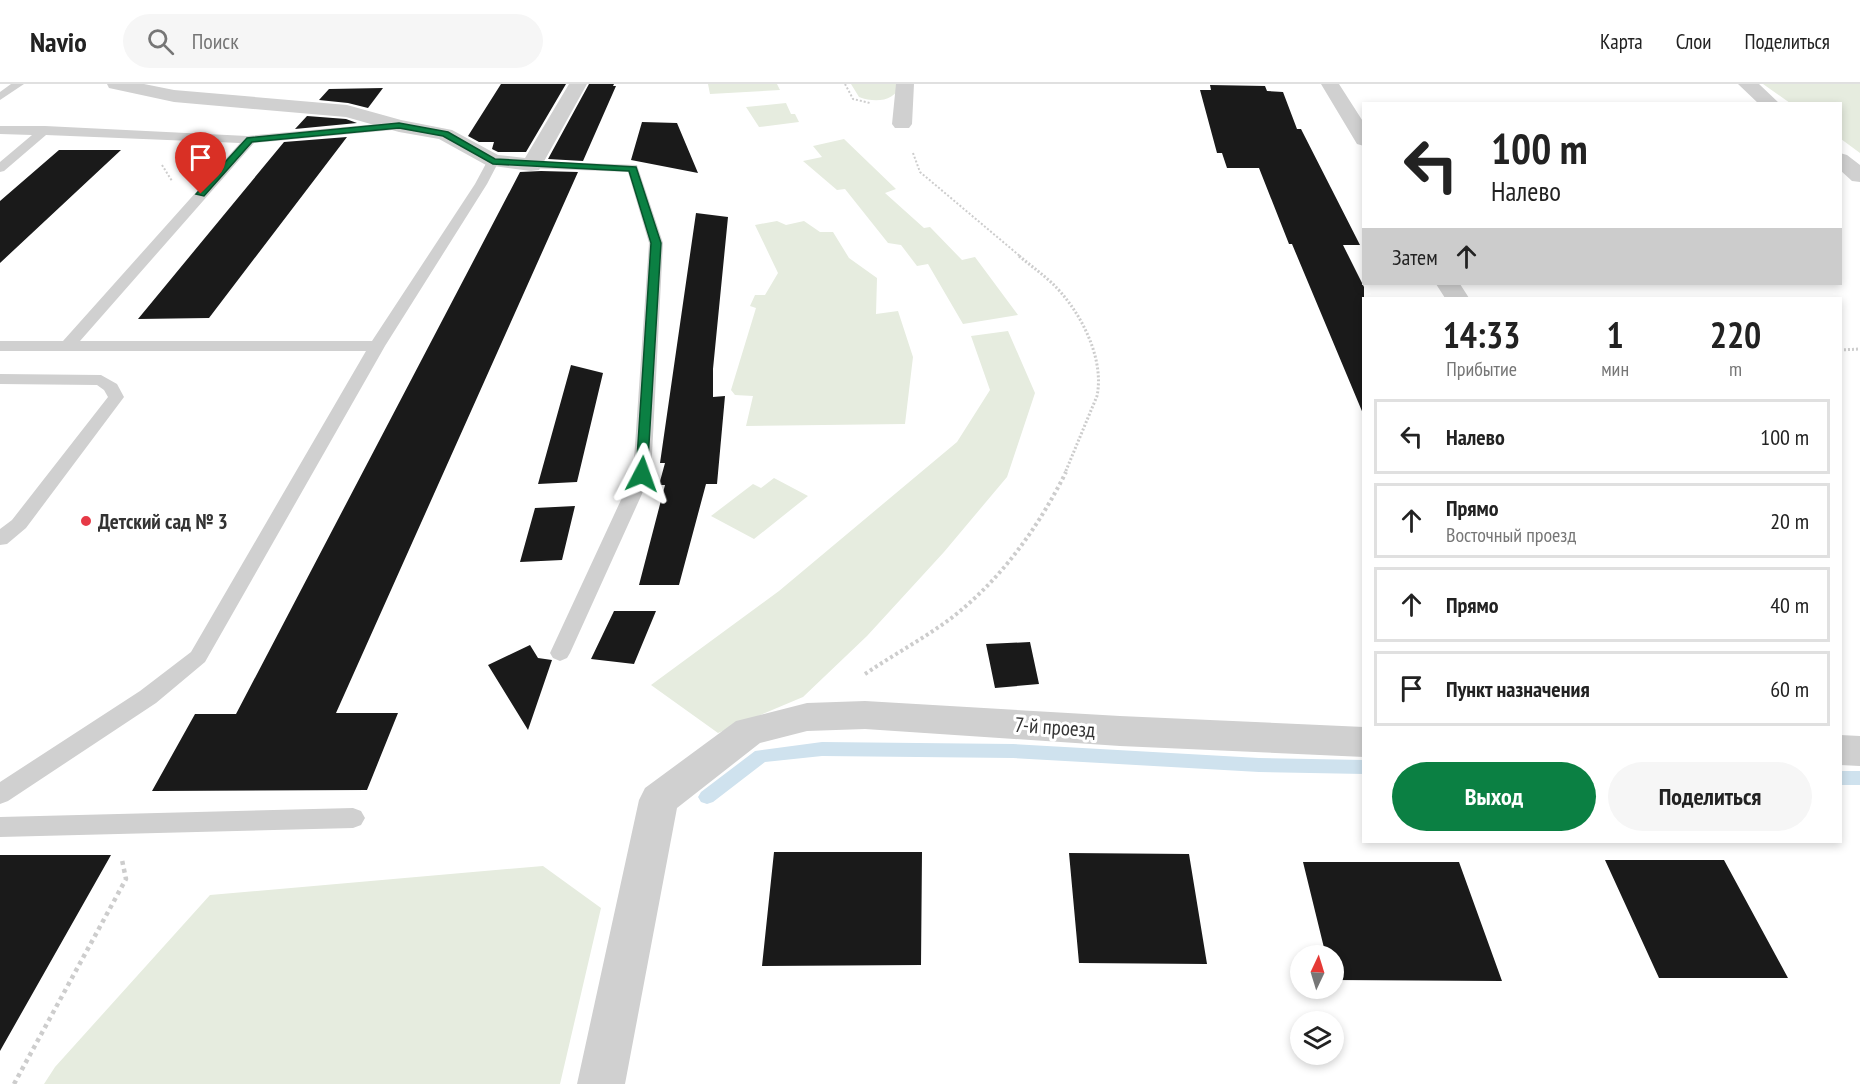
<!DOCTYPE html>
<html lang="ru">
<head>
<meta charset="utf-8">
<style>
  body { margin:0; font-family:"PT Sans Narrow",sans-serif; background:#f6f6f6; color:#222; height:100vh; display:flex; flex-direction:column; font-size:22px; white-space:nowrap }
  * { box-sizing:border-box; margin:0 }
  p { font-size:20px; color:#767676 }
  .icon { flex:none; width:33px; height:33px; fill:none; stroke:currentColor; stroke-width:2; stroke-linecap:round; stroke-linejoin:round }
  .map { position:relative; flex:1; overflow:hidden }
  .drawer { position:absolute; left:1362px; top:213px; width:480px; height:546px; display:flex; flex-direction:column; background:#fff; border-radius:0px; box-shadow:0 3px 9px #0003 }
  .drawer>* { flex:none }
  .top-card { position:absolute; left:1362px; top:18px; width:480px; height:183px; border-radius:0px; box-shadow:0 3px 9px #0003; background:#fff; color:#222; overflow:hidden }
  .needle { width:39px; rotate:4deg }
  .fabs { position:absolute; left:1290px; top:861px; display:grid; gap:12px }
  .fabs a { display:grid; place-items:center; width:54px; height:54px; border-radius:50%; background:#fff; box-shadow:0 3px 9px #0003; font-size:30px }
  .pin { position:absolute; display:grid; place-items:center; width:51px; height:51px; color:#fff; margin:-62px -26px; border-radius:50% 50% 50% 0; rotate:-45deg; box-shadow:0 0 6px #0007 }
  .pin .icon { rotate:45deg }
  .me { position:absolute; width:66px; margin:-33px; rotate:4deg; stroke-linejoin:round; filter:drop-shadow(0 0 4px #0008) }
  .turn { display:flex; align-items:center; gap:21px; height:126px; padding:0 30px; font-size:27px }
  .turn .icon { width:78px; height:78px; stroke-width:2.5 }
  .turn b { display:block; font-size:42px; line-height:51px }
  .then { display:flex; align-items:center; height:57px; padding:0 30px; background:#0003; gap:12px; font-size:22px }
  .eta { display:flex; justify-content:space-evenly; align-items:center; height:102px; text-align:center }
  .eta b { font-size:36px; font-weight:600; line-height:42px }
  .button { display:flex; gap:12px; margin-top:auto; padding:12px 30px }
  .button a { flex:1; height:69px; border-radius:36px; background:#0b8043; color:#fff; font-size:24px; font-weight:600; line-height:69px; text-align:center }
  .button a+a { background:#f6f6f6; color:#222 }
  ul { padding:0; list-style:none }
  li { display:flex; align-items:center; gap:18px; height:75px; margin:0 12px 9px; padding:0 18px; border:3px solid #e0e0e0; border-radius:0px }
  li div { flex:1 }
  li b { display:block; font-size:22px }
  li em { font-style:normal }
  header { display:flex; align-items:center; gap:36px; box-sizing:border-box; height:84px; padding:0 30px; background:#fff; border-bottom:2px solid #e0e0e0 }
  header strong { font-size:28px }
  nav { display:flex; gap:33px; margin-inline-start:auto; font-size:21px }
  .search { width:420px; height:54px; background:#f6f6f6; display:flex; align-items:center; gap:15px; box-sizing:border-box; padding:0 21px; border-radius:33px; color:#767676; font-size:22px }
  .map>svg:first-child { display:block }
  .green { fill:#e6ecdf }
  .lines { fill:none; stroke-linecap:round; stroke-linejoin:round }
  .stream { fill:#cfe2ee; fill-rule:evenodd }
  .building { fill:#1a1a1a }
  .path-far3 { stroke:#cdcdcd; stroke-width:2; stroke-dasharray:2 2; stroke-linecap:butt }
  .path-far2 { stroke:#cdcdcd; stroke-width:3; stroke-dasharray:2 2; stroke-linecap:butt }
  .path-far1 { stroke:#cdcdcd; stroke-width:4; stroke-dasharray:3 3; stroke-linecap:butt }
  .path { stroke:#cdcdcd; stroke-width:4.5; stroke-dasharray:4 4; stroke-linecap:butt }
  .service { fill:#d0d0d0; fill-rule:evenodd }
  .minor { fill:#d0d0d0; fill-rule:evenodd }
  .route { fill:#0b8043; stroke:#07532c; stroke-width:1.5 }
  .poi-dot { fill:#e63946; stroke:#fff; stroke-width:2 }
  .labels { text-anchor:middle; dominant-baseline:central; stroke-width:6; stroke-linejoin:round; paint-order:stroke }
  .poi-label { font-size:21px; font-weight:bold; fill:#333; stroke:#fff; text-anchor:start }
  .street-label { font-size:21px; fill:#333; stroke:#fff }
</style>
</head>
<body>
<header>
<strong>Navio</strong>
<div class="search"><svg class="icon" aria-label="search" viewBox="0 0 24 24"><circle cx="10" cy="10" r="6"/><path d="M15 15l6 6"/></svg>Поиск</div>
<nav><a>Карта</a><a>Слои</a><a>Поделиться</a></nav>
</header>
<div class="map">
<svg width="1860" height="1000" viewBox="0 0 1860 1000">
  <rect width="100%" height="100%" fill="#fff"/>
  <path class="green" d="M708,0H777L780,6L710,10Z
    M851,0H901C895,18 875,19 859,13Z
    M1763,0H1860V69L1841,55L1840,20L1790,19Z
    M786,19L791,30H795L799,38L759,43L746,23Z
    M844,55L896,105L885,109L924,144L930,143L962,176L975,173L1018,231L963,240L928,180L917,182L901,161L888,159L845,105L837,106L803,77L822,73L813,62Z
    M777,137L786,141L804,137L820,148H833L849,174L877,194L876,230L898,227L913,273L905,340L746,342L753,312L735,311L731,306L756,224L750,222L755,211H765L778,189L755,141Z
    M1008,247L1035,309L1007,393L944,468L867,552L803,613L718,649L651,601L779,507L957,358L990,306L971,252Z
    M774,394L808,412L754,455L711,432L753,400L761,404Z
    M543,782L601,824L560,1000H44L55,983L210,811Z"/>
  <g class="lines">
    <path class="stream" d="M822,658L1013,660L1259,674L1364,676V690L1259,688L1013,674L822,672L765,678L713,718L707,720L701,718L698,713L701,708L755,667Z
      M1840,687H1860V701H1840Z"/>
  </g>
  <path class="building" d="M501,0H566L526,68H498L492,65L494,58H479L468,52Z
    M589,0H614L613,2H616L583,77L548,75Z
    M1210,1L1265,2L1267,7L1283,8L1297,45H1301L1360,161H1343L1364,203V332L1292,160H1289L1259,84H1227L1222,69H1217L1200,6H1211Z
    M383,4L368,24L348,19L319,16L329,5Z
    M307,32L346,35L357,39L295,45Z
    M642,38L677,39L698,89L631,76Z
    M347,53L209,234L138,235L284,58Z
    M59,66H121L0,179V117Z
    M541,87L578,88L336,629H398L367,706L152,707L195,630H236L520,88Z
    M696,129L728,133L713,285V313L725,312L717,400H706L679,501H639L665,401H659L665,379H660Z
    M571,281L603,289L577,398L538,400Z
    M575,422L562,476L520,478L535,424Z
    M614,527H656L634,580L591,575Z
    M1030,558L1039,600L995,604L986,560Z
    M530,561L538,574L552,576L528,646L488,581Z
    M774,768H922L921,881L762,882Z
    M1069,769L1189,770L1207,880L1079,879Z
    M0,771H111L0,967Z
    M1605,776H1724L1788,894H1659Z
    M1303,778H1459L1502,897L1334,896V872H1326Z"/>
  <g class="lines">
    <path class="path-far3" d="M845,0L853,15L870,19
      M913,69L920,88L1021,173
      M162,81L172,97"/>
    <path class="path-far2" d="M1019,172C1030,181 1041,189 1052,199C1079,225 1105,273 1097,312L1065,389
      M1840,266L1860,265"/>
    <path class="path-far1" d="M865,590C893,571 923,555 950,535C1000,497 1038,444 1066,388"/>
    <path class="path" d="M14,1000L126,795L122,776"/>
    <path class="service" d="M11,0H24L0,16V8Z
      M399,38L403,39V45L254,59L80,257H372L475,100L489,74L493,73L499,77L487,100L385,262L205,578L156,619L8,717L0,720V698L140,607L191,568L366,267H0V257H63L240,59L46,51L4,87L0,88V78L32,51L0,50V42H45L247,52Z
      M531,77L637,81L663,159L651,390L570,569L567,574L560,577L553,574L550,569L633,390L649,159L628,88L527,84L525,81Z
      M0,290L101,291L117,300L124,313L26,444L7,460L0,461V445L12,436L108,313L104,306L97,301L0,300Z
      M353,724L361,727L365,734L361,741L353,744L0,753V733Z"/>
    <path class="minor" d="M107,0H144L174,6L347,21L401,36L452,46L498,71L525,74L569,0H587L542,81L539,86L531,87L486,81L439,55L399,48L346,33L174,18L109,4Z
      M896,0H914L912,40L909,44H895L892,40Z
      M1321,0H1339L1364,39V62L1357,60Z
      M1738,0H1759L1780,20H1759Z
      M1840,69L1847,71L1860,81V98L1852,97L1840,86Z
      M1436,200H1460L1469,214H1445Z
      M865,617L1120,632L1364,643V673L1120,662L865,645L807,647L760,659L677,724L625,1000H577L639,716L645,704L736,637L807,619Z
      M1840,651L1860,652V682L1840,681Z"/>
  </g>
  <path class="route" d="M399,39L448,48L495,75L636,83L661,159L647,393H638L636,390L651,159L629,87L493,80L443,52L399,44L252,58L204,112L196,110L247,54Z"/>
  <circle class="poi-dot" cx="86" cy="437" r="6"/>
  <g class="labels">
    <g class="poi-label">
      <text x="98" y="437">Детский сад № 3</text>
    </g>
    <g class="street-label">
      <text transform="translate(1055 643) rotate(4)">7-й проезд</text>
    </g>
  </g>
</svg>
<div class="fabs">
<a><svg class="needle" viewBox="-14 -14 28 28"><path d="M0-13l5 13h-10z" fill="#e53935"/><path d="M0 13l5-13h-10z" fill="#767676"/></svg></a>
<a><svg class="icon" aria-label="layers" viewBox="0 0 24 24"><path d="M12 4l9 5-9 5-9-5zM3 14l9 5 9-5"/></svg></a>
</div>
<div class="pin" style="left:201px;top:110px;background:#d93025"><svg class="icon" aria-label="arrive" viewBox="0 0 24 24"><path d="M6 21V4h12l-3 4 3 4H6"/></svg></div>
<svg class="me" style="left:642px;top:390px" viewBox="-20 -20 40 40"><path d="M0-17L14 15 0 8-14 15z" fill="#0b8043" stroke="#fff" stroke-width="4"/></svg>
<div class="top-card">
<div class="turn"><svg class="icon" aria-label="left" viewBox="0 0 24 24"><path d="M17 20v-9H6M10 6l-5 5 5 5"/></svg><div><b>100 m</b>Налево</div></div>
<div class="then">Затем<svg class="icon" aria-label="ahead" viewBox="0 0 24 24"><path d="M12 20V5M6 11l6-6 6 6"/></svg></div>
</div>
<section class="drawer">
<div class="eta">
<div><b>14:33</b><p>Прибытие</p></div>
<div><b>1</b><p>мин</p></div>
<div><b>220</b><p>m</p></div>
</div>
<ul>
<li><svg class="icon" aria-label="left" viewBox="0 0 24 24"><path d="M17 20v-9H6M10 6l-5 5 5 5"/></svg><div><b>Налево</b></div><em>100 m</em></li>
<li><svg class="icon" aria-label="ahead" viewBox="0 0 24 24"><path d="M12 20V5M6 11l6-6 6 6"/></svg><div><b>Прямо</b><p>Восточный проезд</p></div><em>20 m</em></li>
<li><svg class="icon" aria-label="ahead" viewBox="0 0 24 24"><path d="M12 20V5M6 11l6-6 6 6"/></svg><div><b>Прямо</b></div><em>40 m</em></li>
<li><svg class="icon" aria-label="arrive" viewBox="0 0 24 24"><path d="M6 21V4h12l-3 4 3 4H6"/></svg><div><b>Пункт назначения</b></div><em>60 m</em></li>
</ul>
<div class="button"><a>Выход</a><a>Поделиться</a></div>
</section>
</div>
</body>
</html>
